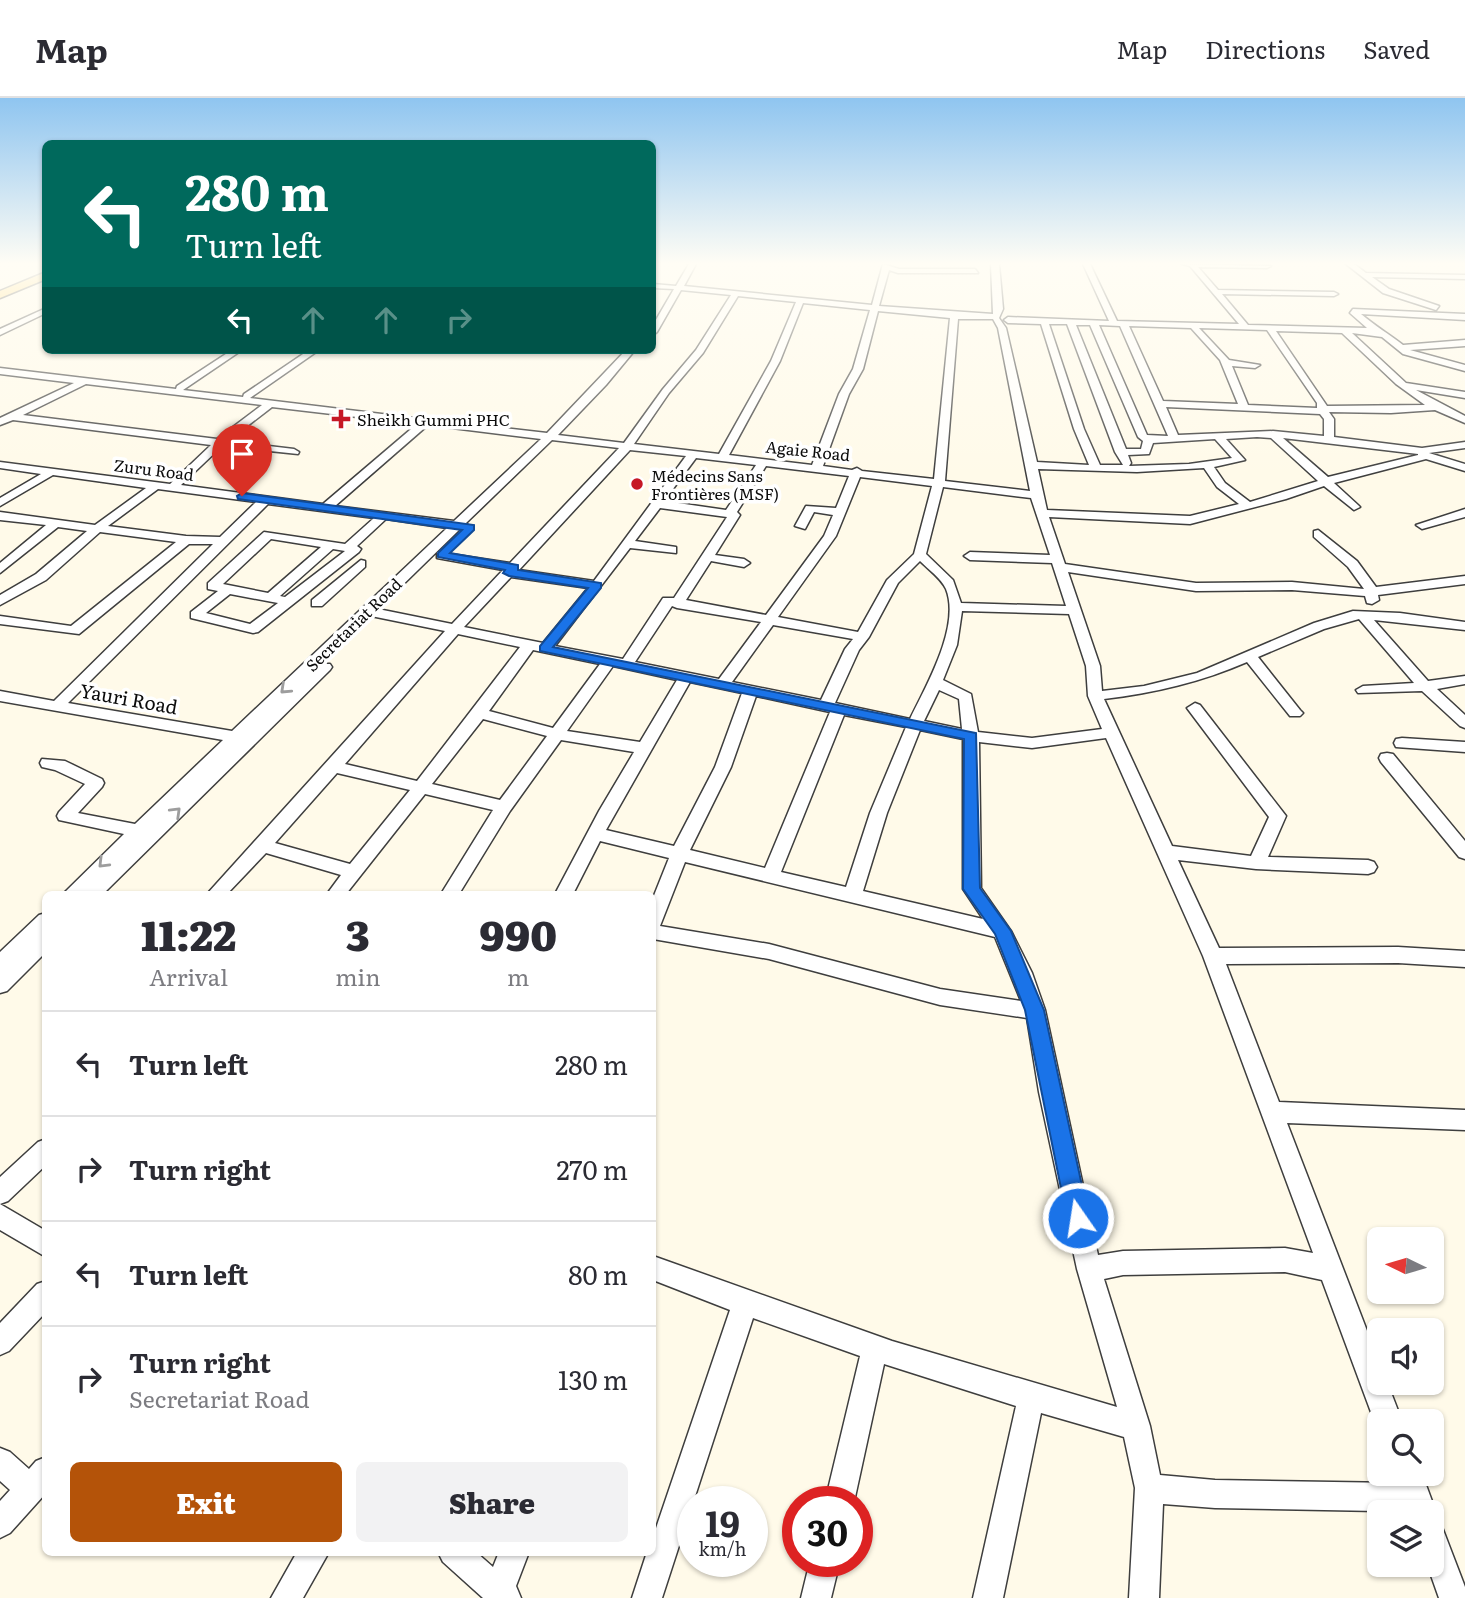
<!DOCTYPE html>
<html lang="en">
<head>
<meta charset="utf-8">
<style>
  body { margin:0; font-family:Literata,serif; background:#f2f2f3; color:#2b2b33; height:100vh; display:flex; flex-direction:column; font-size:26px; white-space:nowrap }
  * { box-sizing:border-box; margin:0 }
  p { font-size:23px; color:#7c7c81 }
  .icon { flex:none; width:38px; height:38px; fill:none; stroke:currentColor; stroke-width:2; stroke-linecap:round; stroke-linejoin:round }
  .map { position:relative; flex:1; overflow:hidden }
  .sheet { position:absolute; left:42px; top:793px; width:614px; height:665px; display:flex; flex-direction:column; background:#fff; border-radius:10px; box-shadow:0 2px 5px #0004 }
  .sheet>* { flex:none }
  .banner { position:absolute; left:42px; top:42px; width:614px; height:214px; border-radius:10px; box-shadow:0 2px 5px #0004; background:#00695c; color:#fff; overflow:hidden }
  .needle { width:46px; rotate:275deg }
  .buttons { position:absolute; left:1367px; top:1129px; display:grid; gap:14px }
  .buttons a { display:grid; place-items:center; width:77px; height:77px; border-radius:10px; background:#fff; box-shadow:0 2px 5px #0004; font-size:35px }
  .speed { position:absolute; left:677px; top:1388px; display:flex; gap:14px; font-size:35px; font-weight:700; text-align:center }
  .speed>* { display:grid; place-content:center; width:91px; height:91px; border-radius:50%; background:#fff; box-shadow:0 2px 5px #0004; line-height:1 }
  .speed small { font-size:18px; font-weight:400 }
  .speed .limit { border:10px solid #d22; background:#fff; color:#111 }
  .pin { position:absolute; display:grid; place-items:center; width:60px; height:60px; color:#fff; margin:-72px -30px; border-radius:50% 50% 50% 0; rotate:-45deg; box-shadow:0 0 7px #0007 }
  .pin .icon { rotate:45deg }
  .me { position:absolute; width:77px; margin:-38px; rotate:347deg; stroke-linejoin:round; filter:drop-shadow(0 0 5px #0008) }
  .turn { display:flex; align-items:center; gap:24px; height:147px; padding:0 28px; font-size:32px }
  .turn .icon { width:91px; height:91px; stroke-width:2.5 }
  .turn b { display:block; font-size:49px; line-height:60px }
  .lanes { display:flex; align-items:center; height:66px; padding:0 28px; background:#0003; justify-content:center; gap:35px; direction:ltr }
  .lanes .off { opacity:.35 }
  .eta { display:flex; justify-content:space-evenly; align-items:center; height:119px; text-align:center }
  .eta b { font-size:42px; font-weight:800; line-height:49px }
  .cta { display:flex; gap:14px; margin-top:auto; padding:14px 28px }
  .cta a { flex:1; height:80px; border-radius:10px; background:#b45309; color:#fff; font-size:28px; font-weight:800; line-height:80px; text-align:center }
  .cta a+a { background:#f2f2f3; color:#2b2b33 }
  ul { padding:0; list-style:none }
  li { display:flex; align-items:center; gap:21px; height:105px; padding:0 28px; border-top:2px solid #e1e1e2 }
  li div { flex:1 }
  li b { display:block; font-size:26px }
  li em { font-style:normal }
  header { display:flex; align-items:center; gap:42px; box-sizing:border-box; height:98px; padding:0 35px; background:#fff; border-bottom:2px solid #e1e1e2 }
  header strong { font-size:33px }
  nav { display:flex; gap:38px; margin-inline-start:auto; font-size:24px }
  .map>svg:first-child { display:block }
  .lines { fill:none; stroke-linecap:round; stroke-linejoin:round }
  .minor-casing { stroke:#3e3e3e; stroke-width:3 }
  .major-casing { stroke:#1c1c1c; stroke-width:3 }
  .minor { fill:#fff; fill-rule:evenodd }
  .major { fill:#ffd259; fill-rule:evenodd }
  .oneway { stroke:#9d9d9d }
  .route { fill:#1a73e8; stroke:#114b97; stroke-width:2 }
  .poi-dot { fill:#c61826; stroke:#fff; stroke-width:2.5 }
  .labels { text-anchor:middle; dominant-baseline:central; stroke-width:7; stroke-linejoin:round; paint-order:stroke }
  .far-poi-label { font-size:16px; fill:#0b0b0b; stroke:#fff; text-anchor:start }
  .far-street-label { font-size:16px; fill:#0b0b0b; stroke:#fff }
  .street-label { font-size:19px; fill:#0b0b0b; stroke:#fff }
</style>
</head>
<body>
<header>
<strong>Map</strong>
<nav><a>Map</a><a>Directions</a><a>Saved</a></nav>
</header>
<div class="map">
<svg width="1465" height="1500" viewBox="0 0 1465 1500">
  <rect width="100%" height="100%" fill="#fffae9"/>
  <g class="lines">
    <defs>
      <path id="minor" d="M689,166H696L684,188L872,207L883,166L899,171H975L978,175H898L889,172L879,208L993,216L991,166H999L1003,211L999,220L1006,230L1037,364L1089,367L1074,331L1041,226L1008,225L1004,222L1008,219L1109,223L1083,166H1090L1117,223L1239,226L1190,168L1182,166L1271,168L1267,170L1198,169L1218,192L1334,194L1338,196L1334,198L1222,196L1248,227L1367,230L1350,215L1353,211L1465,216V222L1361,216C1375,228 1389,236 1403,247L1465,242V248L1410,252L1465,267V273L1403,256L1382,239L1352,235L1406,285L1465,294V300L1416,292L1465,318V325L1435,312L1391,315L1329,314L1334,321V339L1422,350L1465,344V350L1429,355L1465,366V373L1426,361L1334,385L1358,407L1360,409L1354,412L1324,388L1286,401L1190,426L1049,419L1065,466L1196,485L1292,484L1364,491L1348,469L1314,439V433L1318,432L1357,463L1376,489L1465,478V486L1378,497L1379,502L1372,506L1367,505L1365,498L1292,492L1196,493L1068,474L1100,568L1102,593L1144,588L1197,575L1314,525L1353,513L1400,515L1465,524V532L1374,522L1428,583L1465,578V586L1437,591L1465,617V630L1460,628L1422,593L1358,595L1356,592L1363,588L1414,585L1359,521L1324,531L1258,559L1300,612L1303,615L1300,618H1290L1247,564C1201,584 1154,595 1104,601L1172,748L1251,758L1269,719L1187,610L1195,605L1200,607L1286,718L1268,759L1368,762L1374,764L1377,769L1374,774L1368,776L1256,771L1178,762L1219,850L1398,849L1465,853V869L1398,865L1226,866L1279,1004L1465,1012V1032L1287,1025L1379,1264V1284H1387L1402,1323H1379L1378,1333L1322,1182L1285,1174L1123,1177L1104,1181L1150,1328L1160,1377L1215,1382L1397,1385L1394,1376H1422L1436,1414L1432,1424L1442,1429L1465,1489V1500H1439L1427,1466H1432V1414L1215,1410L1163,1406L1159,1500H1129L1135,1390L1124,1339L1041,1315L1003,1500H973L1016,1308L884,1266L854,1404H825L860,1258L753,1220L662,1500H632L647,1454H653V1439L730,1212L653,1182V1158L892,1243L1117,1309L1077,1171L1039,994L1027,920L940,907L769,861L653,841V800L669,760L600,743L573,796H555L599,713L634,654L561,642L510,713L459,796H441L493,712L425,696L346,796H327L341,777L266,755L227,796H207L445,533L371,518L321,566H330L332,569L330,572L103,796H63L124,736L59,722L57,718L59,714L85,686L55,672L42,669L40,665L42,661L65,663L102,681L104,685L102,689L78,715L135,726L223,642L0,603V593L54,603L213,446H189L79,536L0,526V518L71,528L176,444L100,434L46,482L0,507V497L36,476L87,433L58,429L0,475V465L46,427L0,422V414L95,427L146,390L53,377L0,408V400L41,376L0,370V364L170,386L211,347L13,322L0,327V320L74,285L0,276V270L176,291L177,288L232,252H242L183,292L243,299L244,296L309,252H319L250,300L423,321L428,319L433,322L547,335L626,252H635L606,287L558,337L624,345L663,291L696,252L731,197L681,192L657,234L653,237V227L674,191L653,190V186L676,188ZM738,198L796,204L771,263L719,356L634,346L669,295L703,255ZM803,205L870,212L853,271L839,296L812,367L729,357L780,263ZM878,213L950,220L934,381L862,373L857,370L852,372L823,368L849,296L863,271ZM958,221H993L998,230L1030,393L945,383ZM1049,226H1067L1115,354L1123,367H1100L1084,331ZM1076,227H1090L1138,339L1143,343L1141,351H1126ZM1099,227L1120,228L1168,338L1147,337ZM1129,228L1191,230L1220,262L1238,306L1163,303ZM1199,230L1267,232L1317,305V310L1248,307L1232,268L1255,270L1260,267L1229,262ZM1276,233L1342,235L1396,286L1425,307L1327,308ZM86,286L262,307L217,341L23,317ZM272,309L417,326L323,406L181,387L222,348L298,356L299,354L294,351L228,343ZM1166,309L1320,316L1324,321V338L1273,333L1178,337ZM428,327L541,341L454,423L335,408ZM1257,339L1271,340L1318,383L1250,404L1225,385L1214,369L1245,362L1226,341ZM1283,340L1418,356V357L1328,379ZM1215,341L1232,360L1189,366L1129,368L1131,365L1128,357L1149,356L1153,345ZM552,342L619,350L510,465L437,454V460L503,472L452,526L378,511L460,431H467L469,428L466,425ZM630,352L686,358L594,483L519,472ZM696,360L756,367L726,412L664,403ZM766,368L849,378L836,410L806,408L795,428L805,431L814,414L833,417L824,438L766,517L686,502L711,463L744,469L750,465L744,461L715,457L740,417L737,414ZM1204,370L1217,389L1239,406L1190,418L1047,412L1038,371L1137,374ZM860,379L932,388L914,456L887,482L858,534L778,519L836,438ZM943,389L1031,400L1050,457L970,454L964,458L970,462L1052,465L1066,508L961,505L953,482L926,456ZM158,391L256,404L220,439L186,438L108,428ZM268,406L374,420L345,446L264,434L208,485V491L218,493L191,514V520L253,535L258,534L359,454L361,451L357,448L386,421L447,430L232,633L68,605ZM660,410L727,419L674,500H663L623,561L555,548L630,450L676,455V449L635,443ZM271,441L321,449L268,495L223,486ZM333,451L345,453L285,499L280,498ZM920,463C929,472 941,480 946,491C961,528 926,588 910,621L835,605L859,552L869,539L898,485ZM511,479L588,490L543,545L464,529ZM230,496L278,505L250,526L206,515ZM672,508L677,510L761,524L719,581L635,564ZM962,513L1069,516L1086,568L1088,598L1102,631L1032,640L978,634L971,596L943,582L957,547ZM773,527L853,541L845,551L821,602L732,584ZM458,536L520,549L417,683L345,666ZM533,552L600,566L553,630L489,613ZM613,568L677,582L640,644L567,633ZM690,584L742,595L715,669L674,748L606,732ZM939,592L959,601L962,631L924,623ZM756,598L830,614L765,770L690,752L731,669ZM844,617L906,629L870,715L846,789L781,774ZM483,621L547,638L500,702L432,686ZM920,632L963,641V791L983,821L863,793L887,715ZM1106,640L1203,858L1313,1155L1285,1150L1123,1153L1098,1157L1045,912L1032,875L1011,833L981,790L979,644L1032,650ZM337,675L410,692L350,766L275,745ZM685,764L995,839L1021,903L940,891L769,846L660,828Z
        M1346,166H1354L1366,175L1465,177V181L1372,179L1389,191L1439,208L1436,212L1383,195Z
        M46,210V215L0,237V231Z
        M1465,411V419L1422,431L1416,427Z
        M361,462L365,463V469L322,508H312V502Z
        M1402,640L1465,644V654L1396,649L1394,645L1396,641Z
        M1387,655L1393,656L1465,743V761L1459,759L1381,664L1379,660L1381,656Z
        M46,815V854L7,893L0,895V854L39,817Z
        M46,1041V1067L8,1103L0,1106V1079L38,1044Z
        M0,1106L46,1133V1159L0,1132Z
        M46,1183V1214L9,1253L0,1257V1225L37,1186Z
        M0,1350L10,1354L29,1371L36,1363L46,1359V1395L10,1435L0,1440V1403L10,1392L0,1383Z
        M297,1454H329L303,1500H271Z
        M438,1454H476L493,1469L499,1454H529L516,1488L521,1500H483L443,1464Z
        M810,1463H840L831,1500H801Z"/>
      <path id="major" d="M46,174V181L0,200V193Z"/>
    </defs>
    <use href="#minor" class="minor-casing"/>
    <use href="#major" class="major-casing"/>
    <use href="#minor" class="minor"/>
    <use href="#major" class="major"/>
  </g>
  <defs><path id="oneway-chevron" d="M-2-3.5L2.5 0L-2 3.5" fill="none" stroke-width="1.6" stroke-linecap="round" stroke-linejoin="round" transform="scale(1.75)"/></defs>
  <g class="oneway">
    <use href="#oneway-chevron" transform="translate(285 591) rotate(137)"/>
    <use href="#oneway-chevron" transform="translate(176 714) rotate(-44)"/>
    <use href="#oneway-chevron" transform="translate(103 765) rotate(135)"/>
  </g>
  <linearGradient id="sky" x2="0" y2="1"><stop stop-color="#8fc5f0"/><stop offset="0.44" stop-color="#fffdf5"/><stop offset="1" stop-color="#fffdf5" stop-opacity="0"/></linearGradient>
  <rect width="1465" height="376" fill="url(#sky)"/>
  <path class="route" d="M242,395L474,427V432L450,455L518,467V472L601,485V490L553,549L976,635L980,790L1011,833L1044,912L1089,1120L1086,1128L1078,1131L1070,1128L1067,1120L1025,912L995,836L963,791L964,641L540,553V548L588,490L509,478L503,475L505,472L438,459V455L462,432L238,401L237,398Z"/>
  <g class="poi-dot">
    <path d="M337.5 310.5h7v7h7v7h-7v7h-7v-7h-7v-7h7z"/>
    <circle cx="637" cy="386" r="7"/>
  </g>
  <g class="labels">
    <g class="far-poi-label">
      <text x="357" y="321">Sheikh Gummi PHC</text>
      <text x="651" y="377">Médecins Sans<tspan x="651" dy="18">Frontières (MSF)</tspan></text>
    </g>
    <g class="far-street-label">
      <text transform="translate(808 352) rotate(6)">Agaie Road</text>
      <text transform="translate(154 371) rotate(7)">Zuru Road</text>
      <text transform="translate(353 526) rotate(-44)">Secretariat Road</text>
    </g>
    <g class="street-label">
      <text transform="translate(129 600) rotate(10)">Yauri Road</text>
    </g>
  </g>
</svg>
<div class="buttons">
<a><svg class="needle" viewBox="-14 -14 28 28"><path d="M0-13l5 13h-10z" fill="#e53935"/><path d="M0 13l5-13h-10z" fill="#7c7c81"/></svg></a>
<a><svg class="icon" aria-label="sound" viewBox="0 0 24 24"><path d="M4 9h4l5-4v14l-5-4H4zM17 9q2 3 0 6"/></svg></a>
<a><svg class="icon" aria-label="search" viewBox="0 0 24 24"><circle cx="10" cy="10" r="6"/><path d="M15 15l6 6"/></svg></a>
<a><svg class="icon" aria-label="layers" viewBox="0 0 24 24"><path d="M12 4l9 5-9 5-9-5zM3 14l9 5 9-5"/></svg></a>
</div>
<div class="speed"><div>19<small>km/h</small></div><div class="limit">30</div></div>
<div class="pin" style="left:242px;top:398px;background:#d93025"><svg class="icon" aria-label="arrive" viewBox="0 0 24 24"><path d="M6 21V4h12l-3 4 3 4H6"/></svg></div>
<svg class="me" style="left:1078px;top:1120px" viewBox="-20 -20 40 40"><circle r="17" fill="#1a73e8" stroke="#fff" stroke-width="3"/><path d="M0-11L8 9 0 5-8 9z" fill="#fff"/></svg>
<div class="banner">
<div class="turn"><svg class="icon" aria-label="left" viewBox="0 0 24 24"><path d="M17 20v-9H6M10 6l-5 5 5 5"/></svg><div><b>280 m</b>Turn left</div></div>
<div class="lanes"><svg class="icon" aria-label="left" viewBox="0 0 24 24"><path d="M17 20v-9H6M10 6l-5 5 5 5"/></svg><svg class="icon off" aria-label="ahead" viewBox="0 0 24 24"><path d="M12 20V5M6 11l6-6 6 6"/></svg><svg class="icon off" aria-label="ahead" viewBox="0 0 24 24"><path d="M12 20V5M6 11l6-6 6 6"/></svg><svg class="icon off" aria-label="right" viewBox="0 0 24 24"><path d="M7 20v-9h11M14 6l5 5-5 5"/></svg></div>
</div>
<section class="sheet">
<div class="eta">
<div><b>11:22</b><p>Arrival</p></div>
<div><b>3</b><p>min</p></div>
<div><b>990</b><p>m</p></div>
</div>
<ul>
<li><svg class="icon" aria-label="left" viewBox="0 0 24 24"><path d="M17 20v-9H6M10 6l-5 5 5 5"/></svg><div><b>Turn left</b></div><em>280 m</em></li>
<li><svg class="icon" aria-label="right" viewBox="0 0 24 24"><path d="M7 20v-9h11M14 6l5 5-5 5"/></svg><div><b>Turn right</b></div><em>270 m</em></li>
<li><svg class="icon" aria-label="left" viewBox="0 0 24 24"><path d="M17 20v-9H6M10 6l-5 5 5 5"/></svg><div><b>Turn left</b></div><em>80 m</em></li>
<li><svg class="icon" aria-label="right" viewBox="0 0 24 24"><path d="M7 20v-9h11M14 6l5 5-5 5"/></svg><div><b>Turn right</b><p>Secretariat Road</p></div><em>130 m</em></li>
</ul>
<div class="cta"><a>Exit</a><a>Share</a></div>
</section>
</div>
</body>
</html>
